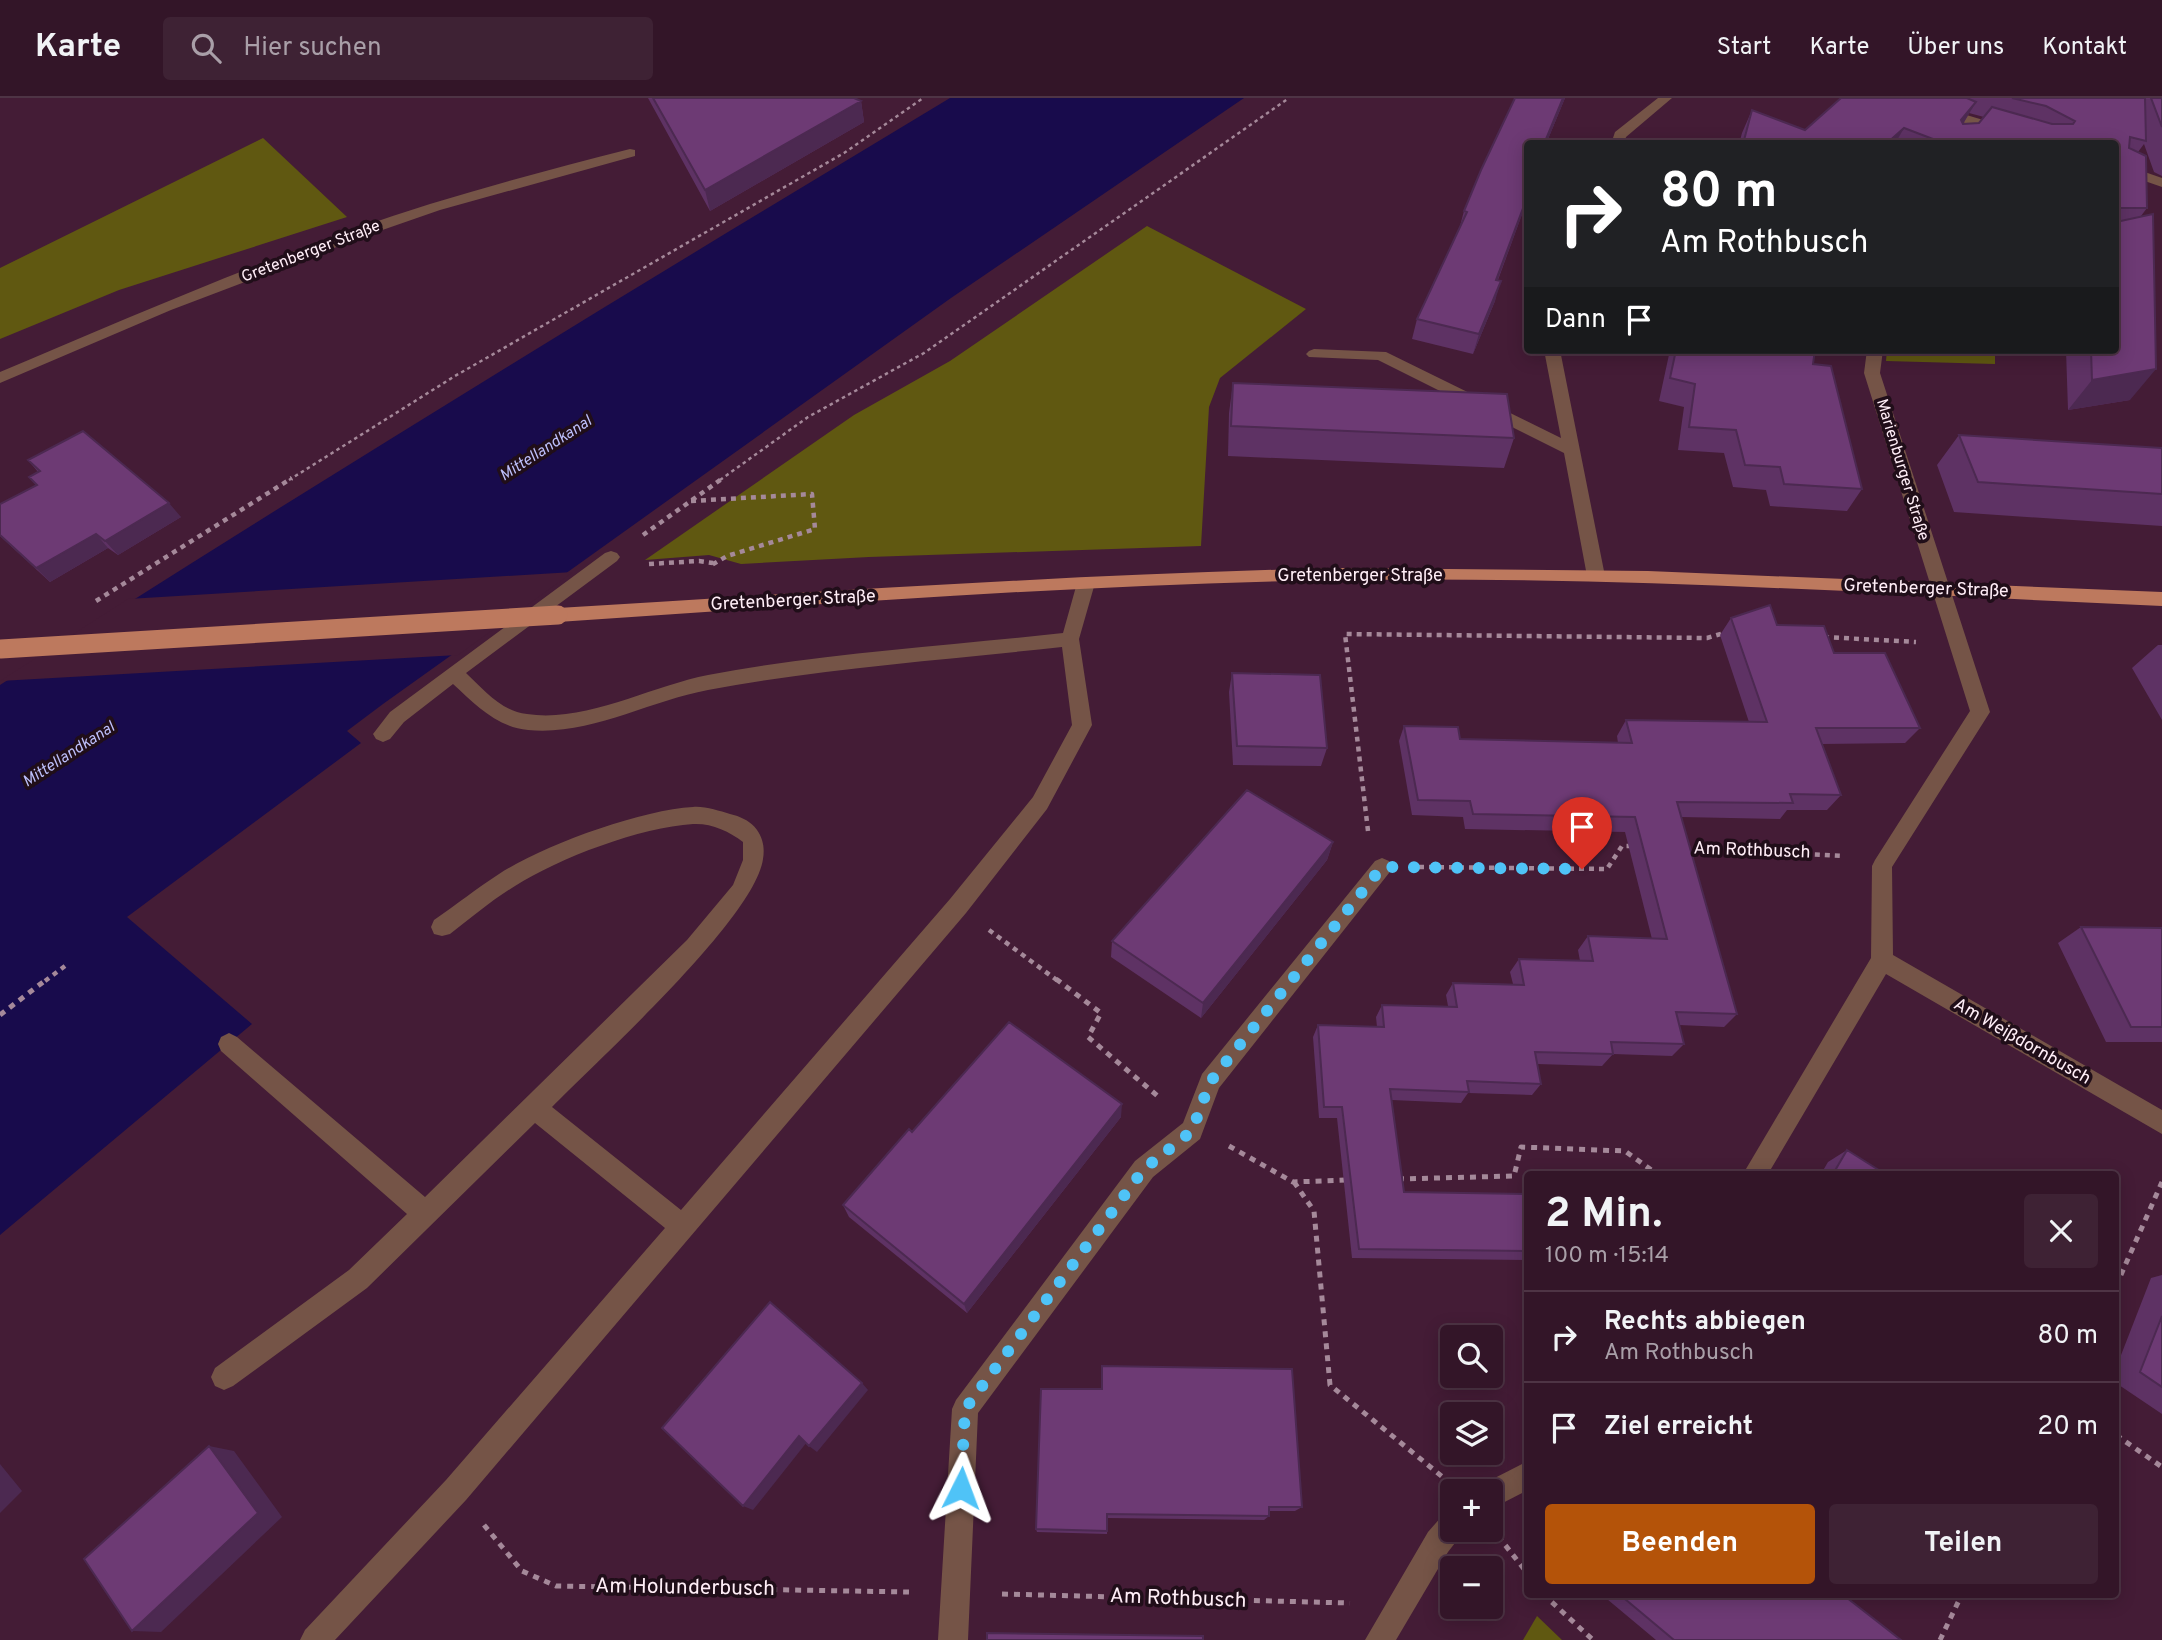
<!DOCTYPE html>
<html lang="de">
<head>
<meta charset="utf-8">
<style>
  body { margin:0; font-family:Overpass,sans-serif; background:#3e2234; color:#f1f3f6; height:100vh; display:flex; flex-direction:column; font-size:26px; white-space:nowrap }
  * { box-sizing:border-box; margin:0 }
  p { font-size:23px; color:#a99fa8 }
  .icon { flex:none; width:38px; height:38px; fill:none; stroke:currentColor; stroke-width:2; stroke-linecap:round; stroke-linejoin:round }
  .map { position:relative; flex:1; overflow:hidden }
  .details { position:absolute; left:1524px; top:1073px; width:595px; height:427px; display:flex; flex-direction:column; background:#331528; border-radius:7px; box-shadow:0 4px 18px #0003,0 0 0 2px #4e3445 }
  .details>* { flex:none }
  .banner { position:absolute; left:1524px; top:42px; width:595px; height:214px; border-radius:7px; box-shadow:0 4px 18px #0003,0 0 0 2px #4e3445; background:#202124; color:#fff; overflow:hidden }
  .tools { position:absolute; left:1440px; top:1227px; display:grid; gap:14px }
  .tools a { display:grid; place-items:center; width:63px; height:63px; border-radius:7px; background:#331528; box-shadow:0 4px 18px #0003,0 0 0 2px #4e3445; font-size:35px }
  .pin { position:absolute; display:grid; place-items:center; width:60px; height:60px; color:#fff; margin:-72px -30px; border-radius:50% 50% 50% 0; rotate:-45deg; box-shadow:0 0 7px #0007 }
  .pin .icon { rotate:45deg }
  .me { position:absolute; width:77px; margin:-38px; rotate:3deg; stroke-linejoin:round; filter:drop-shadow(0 0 5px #0008) }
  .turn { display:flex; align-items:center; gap:24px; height:147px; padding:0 21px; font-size:32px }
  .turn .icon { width:91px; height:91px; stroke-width:2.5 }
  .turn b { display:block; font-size:49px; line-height:60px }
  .then { display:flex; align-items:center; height:66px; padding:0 21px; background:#0003; gap:14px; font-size:26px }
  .round { display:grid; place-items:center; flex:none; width:74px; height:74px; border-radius:7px; background:#3e2234 }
  .headline { display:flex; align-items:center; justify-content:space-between; height:119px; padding:0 21px }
  h1 { font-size:42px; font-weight:700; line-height:52px }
  .primary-button { display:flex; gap:14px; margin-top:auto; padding:14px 21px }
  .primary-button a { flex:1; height:80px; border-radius:7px; background:#b45309; color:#fff; font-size:28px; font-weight:700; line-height:80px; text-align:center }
  .primary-button a+a { background:#3e2234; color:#f1f3f6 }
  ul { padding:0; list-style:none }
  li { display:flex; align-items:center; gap:21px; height:91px; padding:0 21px; border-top:2px solid #4e3445 }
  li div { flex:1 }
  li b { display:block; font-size:26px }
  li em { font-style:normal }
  header { display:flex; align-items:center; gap:42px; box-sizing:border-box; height:98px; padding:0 35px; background:#331528; border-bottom:2px solid #4e3445 }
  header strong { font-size:33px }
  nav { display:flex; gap:38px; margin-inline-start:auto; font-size:24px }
  .search { width:490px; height:63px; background:#3e2234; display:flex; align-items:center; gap:18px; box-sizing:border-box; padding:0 24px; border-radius:7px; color:#a99fa8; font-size:26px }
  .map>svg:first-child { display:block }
  .green { fill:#605811 }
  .water { fill:#180b4c }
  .pier { fill:#441c36 }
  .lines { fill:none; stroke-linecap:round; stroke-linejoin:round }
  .path-far2 { stroke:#a5899a; stroke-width:2.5; stroke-dasharray:3.5 3.5; stroke-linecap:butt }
  .path-far1 { stroke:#a5899a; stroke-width:4.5; stroke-dasharray:5 5; stroke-linecap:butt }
  .path { stroke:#a5899a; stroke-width:5; stroke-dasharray:6 6; stroke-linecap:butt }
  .minor { fill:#755447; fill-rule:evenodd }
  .major { fill:#bd795e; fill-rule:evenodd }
  .major-bridge { stroke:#bd795e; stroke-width:19 }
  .wall { fill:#5e3264; fill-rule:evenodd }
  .shaded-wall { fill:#4c2951 }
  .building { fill:#6d3a74; stroke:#4c2951; stroke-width:2 }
  .route { stroke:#4fc3f7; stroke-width:12; stroke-dasharray:0 21.6 }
  .labels { text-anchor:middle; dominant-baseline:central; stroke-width:7; stroke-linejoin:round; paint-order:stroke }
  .far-street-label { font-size:16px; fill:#ffeef7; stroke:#200e19 }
  .far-water-label { font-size:16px; font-style:italic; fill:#bdbffb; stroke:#200e19 }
  .street-label { font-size:18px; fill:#ffeef7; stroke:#200e19 }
  .near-street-label { font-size:21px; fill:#ffeef7; stroke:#200e19 }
</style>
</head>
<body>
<header>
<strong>Karte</strong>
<div class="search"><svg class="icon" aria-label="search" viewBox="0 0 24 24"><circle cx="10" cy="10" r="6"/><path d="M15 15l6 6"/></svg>Hier suchen</div>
<nav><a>Start</a><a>Karte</a><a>Über uns</a><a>Kontakt</a></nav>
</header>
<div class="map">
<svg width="2162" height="1542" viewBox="0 0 2162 1542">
  <rect width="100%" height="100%" fill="#441c36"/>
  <path class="green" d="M263,40L347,119L119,192L0,241V170Z
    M1147,128L1306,211L1220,280L1209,309L1201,448L869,459L741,466L709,457L645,462L854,317L950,263Z
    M1887,252H1995V266L1886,263Z
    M1537,1518L1562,1542H1523Z"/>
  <path class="water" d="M950,0H1244L951,200L383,606L347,633L361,645L127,819L252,926L0,1137V587C313,386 631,192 950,0Z"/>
  <path class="pier" d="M573,474L458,557L0,583L128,501Z"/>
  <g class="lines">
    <path class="path-far2" d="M289,382L455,278L844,55L923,0
      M720,382L808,319L924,255L1289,0"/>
    <path class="path-far1" d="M691,403L812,396L815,431L727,458L710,468
      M643,437L723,380
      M649,466L699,463L713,465
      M96,503L292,380
      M1824,539L1916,544
      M1368,733L1345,536L1707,540L1724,535
      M1685,750L1844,758
      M1419,769L1607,771L1622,748H1631
      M989,832L1058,883
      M45,883L65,868"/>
    <path class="path" d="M1056,881L1101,915L1088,939L1160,1000
      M0,917L47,881
      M1229,1048L1293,1084L1347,1082
      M1398,1081L1514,1078L1521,1049L1625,1053L1657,1076
      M1294,1084L1314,1113L1330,1287L1450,1385
      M2116,1188L2162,1084
      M2116,1337L2162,1369
      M484,1427L522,1473L556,1488L909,1494
      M1498,1438L1528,1476
      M1002,1496L1350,1505
      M1543,1496L1593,1542
      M1940,1542L1962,1496"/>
    <path class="minor" d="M1658,0H1672L1626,39L1624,46H1611L1615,34Z
      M1902,0C1930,0 1953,14 1980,21C2005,28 2038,30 2058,46H2038L2012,36L1970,27Z
      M630,51L635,52V58L440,112L368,137L171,212L0,285V274C140,215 285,151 430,106C496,86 563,68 630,51Z
      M2116,64L2162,80V89L2116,73Z
      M1314,251L1386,254L1561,340L1544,252H1560L1605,478L1602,483H1590L1587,478L1564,355L1378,262L1309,259L1306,256L1309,253Z
      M1867,252H1883L1880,275L1990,614L1892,769L1893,857L2162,1012V1036L1886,876L1768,1076H1743L1871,860L1872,768L1875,762L1970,613L1864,275Z
      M611,453L617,455L620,459L617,463L466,575C484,592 501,613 527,616C585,625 651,588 708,577C824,555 945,548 1063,535L1077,485L1080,480H1092L1095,485L1079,541L1092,627L1047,711L966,815L466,1402L335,1542H300L305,1532L446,1382L665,1130L535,1025L367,1190L233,1288L224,1292L215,1288L211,1279L215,1270L349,1172L407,1116L221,953L218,946L221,939L229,935L237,939L425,1099L687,842L733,787L743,762V744C729,733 711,725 693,726C641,729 559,760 515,788C492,802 471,820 450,836L442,838L434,836L431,829L434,822C456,807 477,790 499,776C544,747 640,712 693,709C705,708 719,713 730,716C753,721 767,737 763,761C755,820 599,961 552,1009L681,1112L950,801L1033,699L1072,627L1062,549C944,562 825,570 708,592C648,603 590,638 528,632C496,629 475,606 453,586L404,624L390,641L383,644L376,641L373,636L390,614L605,455Z
      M1382,760L1389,763L1392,769L1389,775L1219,990L1200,1041L1153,1079L978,1315L968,1542H938L952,1311L956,1302L1135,1063L1183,1025L1202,976L1375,763Z
      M1528,1363V1392L1491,1411V1393H1479L1481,1387Z
      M1452,1414V1432H1465L1448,1454L1396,1542H1365L1428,1434L1442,1418Z"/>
    <path class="major" d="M1340,470L1648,473L2162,494V508C1888,496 1614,478 1339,482C1079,486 818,507 558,524L552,522L549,517L552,512L558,510C819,494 1079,476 1340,470Z"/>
    <path class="major-bridge" d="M1,551L558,517"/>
  </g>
  <path class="wall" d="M648,0H854L861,3L864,24L710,113Z
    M1515,0H1565L1546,46H1528V100L1498,182L1495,203L1473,256L1412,241L1417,221L1460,128L1464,113Z
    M1841,0H2162V78L2154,74L2144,46L2138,54L2147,110L2141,118L2130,302L2068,312L2066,252H2116V46H1739L1742,35L1752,12L1805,32ZM1969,15L1984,19L1979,25L1963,26Z
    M1670,252H1815L1813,266L1862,391L1847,413L1770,408L1766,392L1733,389L1724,355L1678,352L1684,309L1659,303Z
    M1233,285L1514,340L1504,370L1228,358L1229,315Z
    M1959,337L2162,350V428L1954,414L1937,367Z
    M28,362L181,419L118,457L108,450L50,484L0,438V406L36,387L29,379L38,374Z
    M1731,520L1777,527L1834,555L1920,630L1905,645L1822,646L1841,697L1827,712H1787L1780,721L1681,719L1737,916L1724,929L1679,927L1684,946L1672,958L1613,956L1602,968L1537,966L1541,986L1532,997L1468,995L1461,1005L1392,1002L1404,1094L1528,1096V1162L1352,1160L1337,1020H1319L1313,939L1318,927L1377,929L1376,919L1382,907L1448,908L1446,897L1453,885L1513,886L1510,874L1519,861L1580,863L1578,852L1588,838L1652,841L1625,734L1465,731L1463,719L1412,717L1399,643L1404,628L1460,641L1618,645L1617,638L1626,622L1749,624L1720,537Z
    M2158,547H2162V622L2132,570Z
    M1232,575L1327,650L1321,668L1233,667L1229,594Z
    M1333,744L1327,762L1201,920L1111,859L1112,843Z
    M2081,829L2162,830V944H2106L2058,845Z
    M1121,1019L967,1215L849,1119L843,1107L912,1034Z
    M1847,1052L1885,1076H1821L1828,1064Z
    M2162,1177V1316L2116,1285V1270L2151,1180Z
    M1041,1291L1302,1409L1295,1413H1269V1418L1264,1422L1107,1420V1436L1037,1434L1036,1431Z
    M1601,1496H1842L1901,1542H1656Z"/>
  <path class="shaded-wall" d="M1563,0H1565L1546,46H1544Z
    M861,3L864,24L710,113L705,92Z
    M1976,4L1963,26L1961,22Z
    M1904,30L1895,46H1886Z
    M1528,97L1527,103L1490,202L1496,182Z
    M1501,183L1495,203L1473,256L1479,236Z
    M2156,271L2130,302L2068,312L2092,282Z
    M169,405L181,419L118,457L105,443Z
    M96,436L108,450L50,484L36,470Z
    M1333,744L1327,762L1201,920L1203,905Z
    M1122,1006L1121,1019L967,1215L964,1206Z
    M862,1285L868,1292L817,1354L809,1348Z
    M799,1338L807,1344L753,1412L743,1408Z
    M209,1348L234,1353L282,1419L161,1534L132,1533Z
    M0,1366L22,1393L0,1415Z"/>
  <path class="building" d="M653,0H854L861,3L705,92Z
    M1515,0H1563L1544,46H1528V97L1496,182L1501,183L1479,236L1417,221L1467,114L1464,113L1481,72Z
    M1841,0H1967L1976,4L1961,22L1963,26L1979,25L1992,9L2052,26H2073L2075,23L2046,8L2012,0H2145L2146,43L2130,39L2129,50L2146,58L2147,110H2121L2116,108V46H1946L1904,30L1886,46H1743L1752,12L1805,32Z
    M2151,0H2162V29Z
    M2153,116L2156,271L2092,282L2091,252H2116V124Z
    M1676,252H1815L1813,266L1831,268L1862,391L1784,386L1780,369L1745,367L1736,332L1689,329L1695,286L1670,280Z
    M1233,285L1507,296L1514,340L1231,328Z
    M83,333L169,405L105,443L96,436L36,470L0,437V406L37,387L29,379L40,373L28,362Z
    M1959,337L2162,350V396L1978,384Z
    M1770,507L1777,527L1824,528L1834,555H1885L1920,630H1816L1841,697L1790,696L1793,705L1677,704L1737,916L1676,914L1684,946L1611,944L1613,956L1535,954L1541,986L1467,983L1469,994L1390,991L1404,1094L1528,1096V1153L1359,1151L1342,1009H1324L1318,927L1384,929L1382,907L1457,909L1453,885L1524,887L1519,861L1593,863L1588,838L1667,841L1635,719L1473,716L1470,703L1418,702L1404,628L1458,629L1460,641L1632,645L1626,622L1767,624L1731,520Z
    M1232,575L1320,577L1327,650L1237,648Z
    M1247,692L1333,744L1203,905L1112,843Z
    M2081,829L2162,830V929H2131Z
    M1009,924L1122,1006L964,1206L843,1107L909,1031L912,1034Z
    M1847,1052L1885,1076H1833Z
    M770,1204L862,1285L809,1348L799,1338L743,1408L662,1330Z
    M2162,1218V1289L2140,1274Z
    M1102,1268L1292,1271L1302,1409H1269V1418L1107,1416V1433L1036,1431L1041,1291H1102Z
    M209,1348L258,1415L132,1533L84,1461Z
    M1619,1496H1842L1901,1542H1674Z
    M987,1535L1203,1538V1542H987Z"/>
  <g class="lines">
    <path class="route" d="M961,1390L965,1311L1144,1071L1192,1033L1210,984L1382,769L1582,771"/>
  </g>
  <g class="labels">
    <g class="far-street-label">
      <text transform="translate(311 154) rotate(-21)">Gretenberger Straße</text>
      <text transform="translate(1902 372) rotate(73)">Marienburger Straße</text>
    </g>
    <g class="far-water-label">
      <text transform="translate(546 351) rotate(-33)">Mittellandkanal</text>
      <text transform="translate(69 657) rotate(-33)">Mittellandkanal</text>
    </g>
    <g class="street-label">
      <text x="1360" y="478">Gretenberger Straße</text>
      <text transform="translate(1926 491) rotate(2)">Gretenberger Straße</text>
      <text transform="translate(793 503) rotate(-3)">Gretenberger Straße</text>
      <text transform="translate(1752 753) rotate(2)">Am Rothbusch</text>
      <text transform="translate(2022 944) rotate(30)">Am Weißdornbusch</text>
    </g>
    <g class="near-street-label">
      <text transform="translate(685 1490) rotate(1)">Am Holunderbusch</text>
      <text transform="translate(1178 1501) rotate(2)">Am Rothbusch</text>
    </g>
  </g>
</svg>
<div class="tools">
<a><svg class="icon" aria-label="search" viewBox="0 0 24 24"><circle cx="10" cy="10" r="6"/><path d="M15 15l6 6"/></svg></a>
<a><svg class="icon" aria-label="layers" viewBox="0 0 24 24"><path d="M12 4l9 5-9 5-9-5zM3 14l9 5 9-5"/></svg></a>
<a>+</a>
<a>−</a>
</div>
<div class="pin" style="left:1582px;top:771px;background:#d93025"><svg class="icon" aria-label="arrive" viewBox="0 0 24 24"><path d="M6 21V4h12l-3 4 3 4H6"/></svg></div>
<svg class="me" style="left:961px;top:1390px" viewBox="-20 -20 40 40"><path d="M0-17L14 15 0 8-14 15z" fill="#4fc3f7" stroke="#fff" stroke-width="4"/></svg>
<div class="banner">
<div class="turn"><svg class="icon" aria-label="right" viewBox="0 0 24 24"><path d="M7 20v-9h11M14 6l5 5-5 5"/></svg><div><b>80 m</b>Am Rothbusch</div></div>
<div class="then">Dann<svg class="icon" aria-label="arrive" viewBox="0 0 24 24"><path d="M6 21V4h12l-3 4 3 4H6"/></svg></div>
</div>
<section class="details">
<div class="headline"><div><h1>2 Min.</h1><p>100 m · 15:14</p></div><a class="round"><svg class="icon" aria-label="close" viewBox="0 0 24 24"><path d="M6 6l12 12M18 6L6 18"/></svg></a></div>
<ul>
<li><svg class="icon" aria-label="right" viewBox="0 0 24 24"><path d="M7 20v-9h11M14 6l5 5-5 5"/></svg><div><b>Rechts abbiegen</b><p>Am Rothbusch</p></div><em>80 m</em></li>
<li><svg class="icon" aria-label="arrive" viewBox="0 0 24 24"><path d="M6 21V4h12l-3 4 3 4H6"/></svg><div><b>Ziel erreicht</b></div><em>20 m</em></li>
</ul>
<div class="primary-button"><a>Beenden</a><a>Teilen</a></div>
</section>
</div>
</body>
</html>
